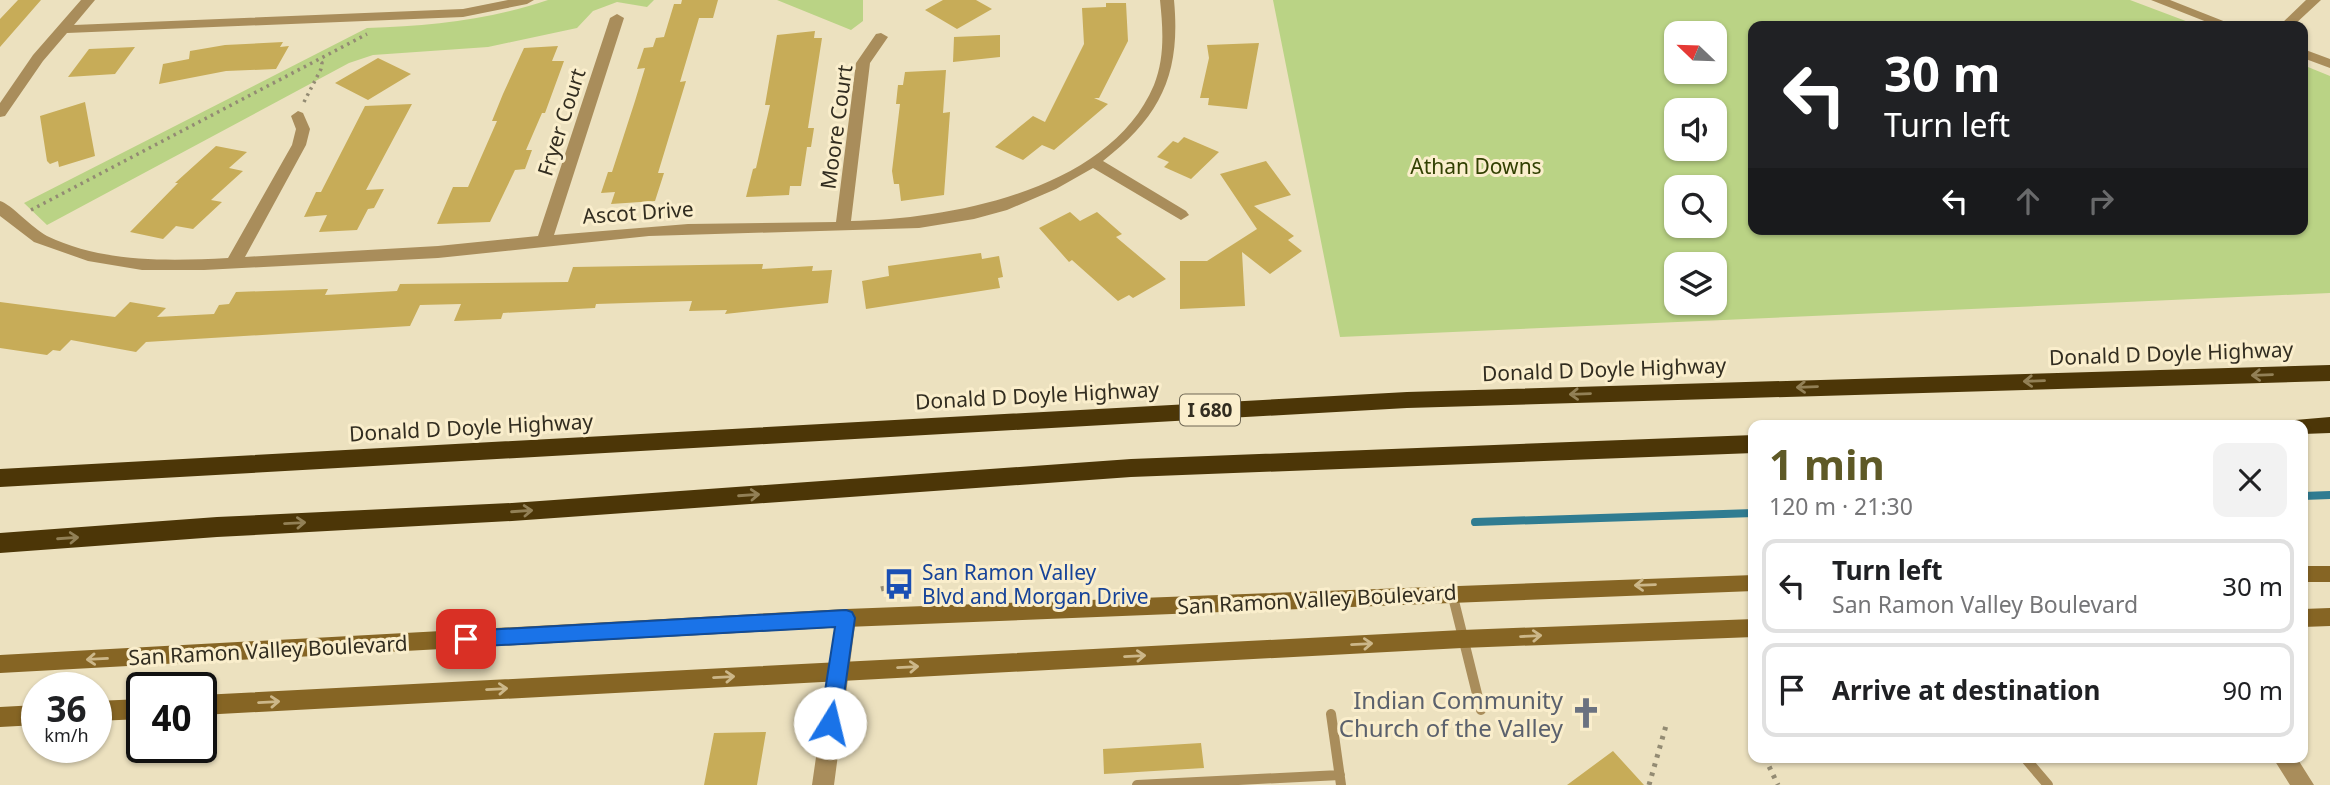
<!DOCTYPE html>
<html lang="en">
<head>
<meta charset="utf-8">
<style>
  body { margin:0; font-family:"Noto Sans",sans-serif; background:#f2f2f2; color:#202124; height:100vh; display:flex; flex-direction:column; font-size:26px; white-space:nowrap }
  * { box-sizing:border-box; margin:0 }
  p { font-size:23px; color:#757577 }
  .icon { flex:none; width:38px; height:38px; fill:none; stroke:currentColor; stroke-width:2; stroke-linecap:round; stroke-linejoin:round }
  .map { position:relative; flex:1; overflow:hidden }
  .panel { position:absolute; left:1748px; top:420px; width:560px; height:343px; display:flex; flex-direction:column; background:#fff; border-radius:14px; box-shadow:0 2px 5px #0004 }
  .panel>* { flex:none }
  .top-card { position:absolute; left:1748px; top:21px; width:560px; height:214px; border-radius:14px; box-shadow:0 2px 5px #0004; background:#202124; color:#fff; overflow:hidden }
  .needle { width:46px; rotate:293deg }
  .tools { position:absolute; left:1664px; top:21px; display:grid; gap:14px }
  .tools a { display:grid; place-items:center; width:63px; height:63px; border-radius:14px; background:#fff; box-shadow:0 2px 5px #0004; font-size:35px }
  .speed { position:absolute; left:21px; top:672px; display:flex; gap:14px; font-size:35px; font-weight:700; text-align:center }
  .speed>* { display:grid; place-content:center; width:91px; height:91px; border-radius:50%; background:#fff; box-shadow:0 2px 5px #0004; line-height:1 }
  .speed small { font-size:18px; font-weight:400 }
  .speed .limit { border:4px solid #111; border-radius:10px; background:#fff; color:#111 }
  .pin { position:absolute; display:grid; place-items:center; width:60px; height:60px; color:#fff; margin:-30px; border-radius:14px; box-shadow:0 4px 10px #0006 }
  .me { position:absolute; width:77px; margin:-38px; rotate:9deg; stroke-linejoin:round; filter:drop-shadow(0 0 5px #0008) }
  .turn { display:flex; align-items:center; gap:24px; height:147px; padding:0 21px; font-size:32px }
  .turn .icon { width:91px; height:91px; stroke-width:2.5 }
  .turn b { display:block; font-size:49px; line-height:60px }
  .lanes { display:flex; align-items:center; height:66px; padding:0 21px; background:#0003; justify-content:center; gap:35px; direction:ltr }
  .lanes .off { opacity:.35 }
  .round { display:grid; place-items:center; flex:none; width:74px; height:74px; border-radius:14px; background:#f2f2f2 }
  .headline { display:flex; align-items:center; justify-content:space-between; height:119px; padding:0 21px }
  h1 { font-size:42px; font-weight:700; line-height:52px; color:#5e5926 }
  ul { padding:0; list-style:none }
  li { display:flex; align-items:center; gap:21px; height:94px; margin:0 14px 10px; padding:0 7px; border:4px solid #e0e0e0; border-radius:14px }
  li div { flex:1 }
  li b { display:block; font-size:26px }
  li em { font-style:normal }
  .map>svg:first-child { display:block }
  .green { fill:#bad385; fill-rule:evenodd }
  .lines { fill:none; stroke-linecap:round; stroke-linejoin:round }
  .stream { stroke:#307c91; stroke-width:8 }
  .building { fill:#c7ac58 }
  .path-far1 { stroke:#938b73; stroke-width:3.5; stroke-dasharray:2.5 4.5; stroke-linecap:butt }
  .path { stroke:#938b73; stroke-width:5; stroke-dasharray:3.5 6; stroke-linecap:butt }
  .service { stroke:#a98d5b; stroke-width:10 }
  .minor { fill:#a98d5b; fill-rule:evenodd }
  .tertiary { fill:#a98d5b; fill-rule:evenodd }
  .secondary { fill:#866524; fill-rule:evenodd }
  .motorway { fill:#4c3607; fill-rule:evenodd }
  .oneway { stroke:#928056 }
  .oneway2 { stroke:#ccb789 }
  .route { fill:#1a73e8; stroke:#114b97; stroke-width:2 }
  .labels { text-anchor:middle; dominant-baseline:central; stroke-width:6; stroke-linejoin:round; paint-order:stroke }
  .shield { fill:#faeecc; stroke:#6e6754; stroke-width:2 }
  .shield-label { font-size:19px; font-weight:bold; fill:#322d20 }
  .street-label { font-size:21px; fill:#322d20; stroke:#faeecc }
  .park-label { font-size:21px; fill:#324002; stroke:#faeecc }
  .transit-label { font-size:21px; fill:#164399; stroke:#faeecc; text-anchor:start }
  .near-worship-label { font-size:24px; fill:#5b616d; stroke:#faeecc; text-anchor:end }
</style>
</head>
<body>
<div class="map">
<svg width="2330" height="785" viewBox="0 0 2330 785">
  <rect width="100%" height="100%" fill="#ece1bf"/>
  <path class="green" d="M548,0H654L647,7L617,2L593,11L577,28L488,47L373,55L349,63L47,225L24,203L367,28C430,26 488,20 548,0Z
    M777,0H863V21L851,30Z
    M1273,0H2130L2199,26H1754V229H2303V65L2330,76V293L1340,337ZM1676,33H1715V72H1676ZM1715,110V149H1676V110ZM1715,187V226H1676V187ZM1676,264H1715V303H1676Z"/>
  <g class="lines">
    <path class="stream" d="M2303,496L2330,495
      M1475,522L1754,513"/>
  </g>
  <path class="building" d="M18,0H41L0,47V19Z
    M682,0H718L713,18H699L680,82L686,81L658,173H664L655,201L611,204L615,192L601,193L608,172H612L635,101L645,68L637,69L644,48L653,47L656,38L664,37L674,4H681Z
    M943,0H976L992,9L957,29L925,10Z
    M1106,3H1126L1128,41L1099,98H1094L1108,104L1054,150L1042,145L1023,160L995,147L1033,116L1045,122L1084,44L1082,8L1106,7Z
    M815,31L814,38H822L808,128H814L811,147H807L801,186H790L789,195L746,197L753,169L756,168L770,105H765L777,35Z
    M1000,35V57L953,62L954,37Z
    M283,42L280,47L289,46L276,69L226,71L159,84L163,64L189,59L190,51L225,45Z
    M1259,43L1247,109L1208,105L1209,98H1200L1209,58L1207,45Z
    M558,46L552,61H564L545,113H542L526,150H532L525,169L515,170L490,222L437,224L453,187H468L497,121H492L503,94L524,48Z
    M135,47L115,74L68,77L89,49Z
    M378,58L411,74L368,100L335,83Z
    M946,70L943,113L950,112L944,195L901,201L899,184H894L892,171L900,104H896L898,85H903L905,72Z
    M85,102L95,156L59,167L58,161L50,164L47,161L40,116Z
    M412,104L366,190L384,189L374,208L368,209L357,230L319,232L327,215L304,217L316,192H321L365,106Z
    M1184,137L1219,152L1191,179L1164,167L1169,162L1157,157L1173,141L1178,143Z
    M216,146L247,152L229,168L243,171L211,200L222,202L193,229L176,226L163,239L130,232L178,183H175Z
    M1266,161L1291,195L1254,206L1294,236L1288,240L1302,251L1270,274L1242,252L1245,306L1180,309V261H1207L1257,229L1220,174Z
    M1070,212L1080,221L1097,212L1122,234L1116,237L1166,279L1133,298L1129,295L1118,301L1072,260L1069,262L1039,228Z
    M981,253L982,259L999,256L1003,277L998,278L1000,288L866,309L862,281L889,276L888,266Z
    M763,264L762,269L813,266L812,271L832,270L828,303L725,314L727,310L689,311L692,301L596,304L595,308L503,313L501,319L454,321L461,304L420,305L410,326L146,342L136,352L71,340L60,351L53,350L47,355L0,348V302L115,317L130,302L166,308L157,317L214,314L219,305L229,304L236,292L328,289L325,295L397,291L400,284L568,282L573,267Z
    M766,732L757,785H704L714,733Z
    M1201,743L1204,768L1104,774L1103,749Z
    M1613,751L1644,785H1567Z"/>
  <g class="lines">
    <path class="path-far1" d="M304,102L321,69L322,63L318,60
      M31,210L367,34"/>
    <path class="path" d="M881,589L899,584
      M1765,758L1778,785
      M1649,785L1667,722"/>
    <path class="service" d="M1452,593L1481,710
      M1331,714L1341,785
      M2025,758L2048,785
      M1137,785L1340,775"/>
    <path class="minor" d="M81,0H95L74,25L463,9L508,0H534L527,4L463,17L67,33L43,61L5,116L0,117V103L33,55Z
      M1160,0H1174C1181,74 1161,116 1103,161L1186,211L1189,215L1181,220L1093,168L1056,189L1007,210L974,219L919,228L649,236L438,258L204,270H142L88,261L34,242L0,216V201C11,204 32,228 47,236C103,263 169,261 228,258L292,145L296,129L291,116L298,111L303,113L310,129L306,145L245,257L438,246L538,236L610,18L617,14L624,18L554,235L688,224L836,222L856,63L876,34L881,33L888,37L870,63L851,221C951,219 1110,190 1154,85C1165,57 1163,29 1160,0Z
      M2273,758H2297L2314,785H2290Z"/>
    <path class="tertiary" d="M2151,0H2170L2236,26H2217Z
      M2306,0H2321L2293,26H2279Z
      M2303,49L2330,59V68L2303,58Z
      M846,609L853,612L856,618L834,785H812L836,618L839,612Z"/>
    <path class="secondary" d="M2303,566H2330V582H2303Z
      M1754,575V591L846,627L0,673V655L846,609Z
      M2330,608V626L2303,627V609Z
      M1754,619V637L1462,648L201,715V695L1462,630Z
      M142,699V719L96,721V701Z
      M37,705V725L0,727V707Z"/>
    <path class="motorway" d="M2330,365V381L1407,408L0,487V469L1407,392Z
      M2330,417V433L2303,434V425H2293L2295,420Z
      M1754,435V453L1131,477L512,521L217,537L0,553V533L217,517L512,503L1131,459Z"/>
  </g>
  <defs><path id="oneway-shaft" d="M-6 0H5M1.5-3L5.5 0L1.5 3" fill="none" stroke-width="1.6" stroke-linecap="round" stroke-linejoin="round" transform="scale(1.75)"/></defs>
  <g class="oneway">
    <use href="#oneway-shaft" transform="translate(2262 375) rotate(178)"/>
    <use href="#oneway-shaft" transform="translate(2034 381) rotate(178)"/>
    <use href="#oneway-shaft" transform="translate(1807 387) rotate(178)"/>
    <use href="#oneway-shaft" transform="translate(1580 394) rotate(178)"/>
    <use href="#oneway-shaft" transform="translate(749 495) rotate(-4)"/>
    <use href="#oneway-shaft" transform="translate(522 511) rotate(-4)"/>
    <use href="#oneway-shaft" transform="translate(295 523) rotate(-3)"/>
    <use href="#oneway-shaft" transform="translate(68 538) rotate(-4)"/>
  </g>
  <g class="oneway2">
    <use href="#oneway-shaft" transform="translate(1645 585) rotate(178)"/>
    <use href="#oneway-shaft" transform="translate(1531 636) rotate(-3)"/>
    <use href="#oneway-shaft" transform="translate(1362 644) rotate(-3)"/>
    <use href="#oneway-shaft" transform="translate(1135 656) rotate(-3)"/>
    <use href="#oneway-shaft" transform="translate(97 659) rotate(177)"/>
    <use href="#oneway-shaft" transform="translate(908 667) rotate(-3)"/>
    <use href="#oneway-shaft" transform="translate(724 677) rotate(-3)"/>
    <use href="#oneway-shaft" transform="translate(497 689) rotate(-3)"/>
    <use href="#oneway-shaft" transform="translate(269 702) rotate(-3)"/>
  </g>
  <path class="route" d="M846,610L852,612L855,618L840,723L837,730L830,732L823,730L820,723L835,627L466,647L459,645L457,639L459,633L466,631Z"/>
  <defs>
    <symbol id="bus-bare" viewBox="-9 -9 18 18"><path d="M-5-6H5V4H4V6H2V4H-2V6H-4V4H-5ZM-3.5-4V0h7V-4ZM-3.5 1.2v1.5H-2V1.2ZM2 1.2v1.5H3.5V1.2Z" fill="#1a4fb4" stroke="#faeecc" stroke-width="2.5" paint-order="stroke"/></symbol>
    <symbol id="church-bare" viewBox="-9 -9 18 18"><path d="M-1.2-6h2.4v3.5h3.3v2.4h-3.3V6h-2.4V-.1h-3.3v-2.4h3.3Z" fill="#6b7280" stroke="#faeecc" stroke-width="2.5" paint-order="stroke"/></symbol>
  </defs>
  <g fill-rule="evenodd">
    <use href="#bus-bare" x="877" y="562" width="44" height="44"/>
    <use href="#church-bare" x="1564" y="691" width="44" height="44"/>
  </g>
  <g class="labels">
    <rect class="shield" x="1180" y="394.5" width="60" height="31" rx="5"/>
    <g class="shield-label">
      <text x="1210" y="410">I 680</text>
    </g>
    <g class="street-label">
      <text transform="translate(561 122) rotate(-72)">Fryer Court</text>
      <text transform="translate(836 127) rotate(-82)">Moore Court</text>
      <text transform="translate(638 212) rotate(-4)">Ascot Drive</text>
      <text transform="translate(2171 353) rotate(-2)">Donald D Doyle Highway</text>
      <text transform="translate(1604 369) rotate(-2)">Donald D Doyle Highway</text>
      <text transform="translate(1037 395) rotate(-3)">Donald D Doyle Highway</text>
      <text transform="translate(471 427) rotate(-3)">Donald D Doyle Highway</text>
      <text transform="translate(1317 599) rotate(-3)">San Ramon Valley Boulevard</text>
      <text transform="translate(268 650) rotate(-3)">San Ramon Valley Boulevard</text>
    </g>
    <g class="park-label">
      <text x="1476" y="166">Athan Downs</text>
    </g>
    <g class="transit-label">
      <text x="922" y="572">San Ramon Valley<tspan x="922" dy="24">Blvd and Morgan Drive</tspan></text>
    </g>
    <g class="near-worship-label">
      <text x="1563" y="699">Indian Community<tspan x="1563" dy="28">Church of the Valley</tspan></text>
    </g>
  </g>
</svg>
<div class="tools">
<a><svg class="needle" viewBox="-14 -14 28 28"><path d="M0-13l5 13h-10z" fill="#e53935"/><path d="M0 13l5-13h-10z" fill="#757577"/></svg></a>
<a><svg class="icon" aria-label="sound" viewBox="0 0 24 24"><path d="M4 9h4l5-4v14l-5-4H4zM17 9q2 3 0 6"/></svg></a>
<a><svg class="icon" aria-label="search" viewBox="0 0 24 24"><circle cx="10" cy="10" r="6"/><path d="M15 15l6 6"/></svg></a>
<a><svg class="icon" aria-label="layers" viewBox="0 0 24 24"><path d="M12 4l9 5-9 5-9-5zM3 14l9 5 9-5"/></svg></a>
</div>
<div class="speed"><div>36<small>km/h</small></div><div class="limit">40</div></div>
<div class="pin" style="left:466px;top:639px;background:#d93025"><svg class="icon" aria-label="arrive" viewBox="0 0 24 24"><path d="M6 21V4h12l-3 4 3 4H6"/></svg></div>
<svg class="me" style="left:830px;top:723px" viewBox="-20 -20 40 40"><circle r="19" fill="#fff"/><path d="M0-13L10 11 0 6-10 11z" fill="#1a73e8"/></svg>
<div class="top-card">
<div class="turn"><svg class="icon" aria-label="left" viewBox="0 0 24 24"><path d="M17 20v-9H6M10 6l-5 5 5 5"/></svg><div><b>30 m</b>Turn left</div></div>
<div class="lanes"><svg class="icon" aria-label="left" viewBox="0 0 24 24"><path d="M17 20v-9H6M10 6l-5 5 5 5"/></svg><svg class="icon off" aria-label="ahead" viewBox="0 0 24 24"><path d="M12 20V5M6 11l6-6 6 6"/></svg><svg class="icon off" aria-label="right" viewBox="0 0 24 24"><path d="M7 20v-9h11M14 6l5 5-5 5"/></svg></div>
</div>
<section class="panel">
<div class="headline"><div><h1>1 min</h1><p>120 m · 21:30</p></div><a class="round"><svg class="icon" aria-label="close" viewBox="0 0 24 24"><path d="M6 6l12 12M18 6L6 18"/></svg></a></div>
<ul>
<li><svg class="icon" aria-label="left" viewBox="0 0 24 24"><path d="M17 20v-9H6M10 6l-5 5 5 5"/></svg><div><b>Turn left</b><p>San Ramon Valley Boulevard</p></div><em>30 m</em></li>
<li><svg class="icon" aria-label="arrive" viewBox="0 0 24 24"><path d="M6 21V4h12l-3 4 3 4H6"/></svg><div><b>Arrive at destination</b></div><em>90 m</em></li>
</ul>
</section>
</div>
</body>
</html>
